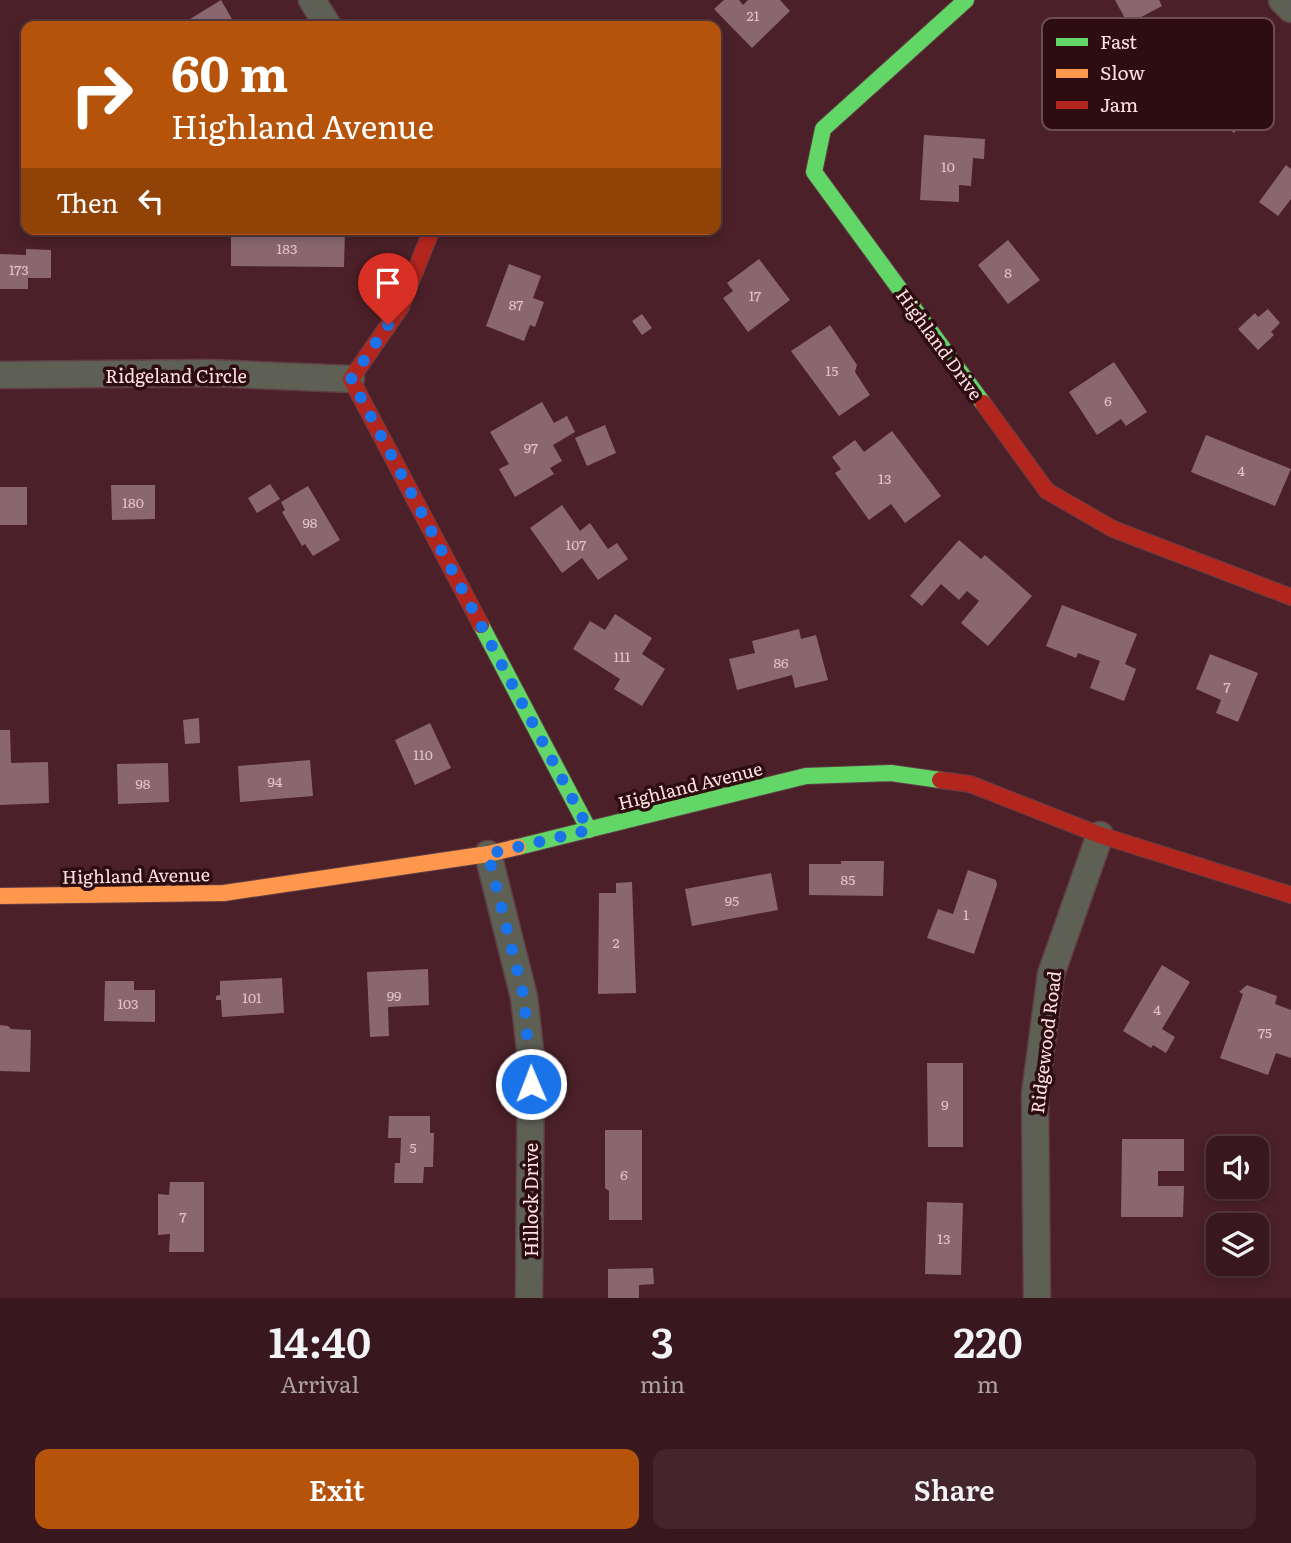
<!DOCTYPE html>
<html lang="en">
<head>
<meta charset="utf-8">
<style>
  body { margin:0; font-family:Literata,serif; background:#43252b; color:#f1f3f6; height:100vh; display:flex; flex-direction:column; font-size:26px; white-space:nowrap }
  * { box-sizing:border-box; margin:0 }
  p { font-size:23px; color:#aba0a4 }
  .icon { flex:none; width:38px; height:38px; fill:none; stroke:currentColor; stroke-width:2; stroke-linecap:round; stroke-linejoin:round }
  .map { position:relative; height:1298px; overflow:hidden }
  .drawer { display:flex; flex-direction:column; background:#38181e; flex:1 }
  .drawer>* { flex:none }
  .banner { position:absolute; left:21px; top:21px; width:700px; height:214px; border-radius:14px; box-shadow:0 4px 10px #0003,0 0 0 2px #52373c; background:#b45309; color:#fff; overflow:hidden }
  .fabs { position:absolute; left:1206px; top:1136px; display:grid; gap:14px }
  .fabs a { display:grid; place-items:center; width:63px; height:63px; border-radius:14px; background:#38181e; box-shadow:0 4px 10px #0003,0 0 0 2px #52373c; font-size:35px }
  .pin { position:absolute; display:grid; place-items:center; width:60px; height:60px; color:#fff; margin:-72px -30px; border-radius:50% 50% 50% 0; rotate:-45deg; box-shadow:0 0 7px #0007 }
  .pin .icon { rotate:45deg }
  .me { position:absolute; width:77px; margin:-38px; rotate:359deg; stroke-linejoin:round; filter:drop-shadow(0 0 5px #0008) }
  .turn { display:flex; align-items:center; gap:24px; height:147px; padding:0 35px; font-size:32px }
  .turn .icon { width:91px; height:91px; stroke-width:2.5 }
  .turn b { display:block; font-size:49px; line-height:60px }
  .then { display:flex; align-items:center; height:66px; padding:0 35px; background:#0003; gap:14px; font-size:26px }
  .eta { display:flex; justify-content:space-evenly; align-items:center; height:119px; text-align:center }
  .eta b { font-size:42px; font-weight:600; line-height:49px }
  .primary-button { display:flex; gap:14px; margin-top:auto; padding:14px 35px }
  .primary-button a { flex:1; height:80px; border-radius:14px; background:#b45309; color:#fff; font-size:28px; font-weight:600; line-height:80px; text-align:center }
  .primary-button a+a { background:#43252b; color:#f1f3f6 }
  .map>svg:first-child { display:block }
  .building { fill:#8a6770 }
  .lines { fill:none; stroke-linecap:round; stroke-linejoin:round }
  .street-casing { stroke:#613e45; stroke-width:29 }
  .fast-casing { stroke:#613e45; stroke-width:18 }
  .slow-casing { stroke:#613e45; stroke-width:18 }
  .jam-casing { stroke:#613e45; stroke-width:18 }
  .street { stroke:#5e6054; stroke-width:26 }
  .fast { stroke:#63d668; stroke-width:16 }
  .slow { stroke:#ff974d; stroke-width:16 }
  .jam { stroke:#b3261e; stroke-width:16 }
  .route { stroke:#1a73e8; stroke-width:12; stroke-dasharray:0 21.6 }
  .labels { text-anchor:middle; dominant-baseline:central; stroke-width:7; stroke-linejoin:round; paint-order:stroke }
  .number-label { font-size:14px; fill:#e2c2c6 }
  .street-label { font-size:18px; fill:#ffe1e2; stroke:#2e0d10 }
  .key { fill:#2e0d10; stroke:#6d4d4f; stroke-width:2 }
  .key-label { font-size:19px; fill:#ffe1e2 }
</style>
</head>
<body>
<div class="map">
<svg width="1291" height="1298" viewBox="0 0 1291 1298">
  <rect width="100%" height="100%" fill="#4b2028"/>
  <path class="building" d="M221,0L236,26H195L190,19Z
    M724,0H739L743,5L748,0H780L790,11L752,48L714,9Z
    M1115,0H1159L1162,6L1128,24Z
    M1224,70L1261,99L1234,133L1198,104Z
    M924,135L985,139L984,159L973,158L971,186L959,185V202L920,200Z
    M1286,165L1291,169V199L1278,216L1259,202Z
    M231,230H345L344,267L231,266Z
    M1008,240L1040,280L1008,304L978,265Z
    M26,249L51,250V278H28V289H0V254L26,255Z
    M759,259L790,300L748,332L723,298L733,291L727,283Z
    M509,264L541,276L533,298L544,302L535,327L530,325L524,341L486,326Z
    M1268,309L1280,323L1271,332L1274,335L1258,350L1238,329L1255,313L1258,317Z
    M642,314L652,328L642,335L632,321Z
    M830,325L857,365L855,372L870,395L839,416L791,351Z
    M1114,362L1147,412L1126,426L1121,419L1097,435L1069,392Z
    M542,402L554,423L567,416L575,432L553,445L562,461L550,468L554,474L515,497L499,469L509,464L490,432Z
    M605,425L616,453L587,466L575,438Z
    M892,431L941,496L905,523L891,504L869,520L835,473L841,469L832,457L855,440L864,452Z
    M1206,435L1291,469L1275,506L1191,472Z
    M270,484L280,499L257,513L248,498Z
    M111,485H155V519L112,520Z
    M308,486L340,540L313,556L305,544L302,546L282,512L285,510L281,502Z
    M0,487H27V525H0Z
    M562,505L580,531L590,523L608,549L617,543L628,559L598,580L582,558L562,573L530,528Z
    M959,540L981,559L985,555L1032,596L988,646L961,623L979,601L967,591L959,600L941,584L922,606L910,596Z
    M1062,605L1137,634L1125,664L1136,669L1124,701L1090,688L1100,661L1078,653L1076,658L1046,646Z
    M615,614L652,638L642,654L665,669L642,706L614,689L620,679L573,649L590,621L605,630Z
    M799,629L801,639L816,635L828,680L795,688L792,675L737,690L729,659L755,653L752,641Z
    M1210,654L1258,673L1238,722L1216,713L1221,700L1196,689Z
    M199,718L200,743L185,744L183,720Z
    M430,723L451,768L415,785L395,740Z
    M0,730H10L11,763L48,762L49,803L0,805Z
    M310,760L313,796L240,802L238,766Z
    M168,763L169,802L118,804L117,764Z
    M841,861H884L883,896L809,895V864H841Z
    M968,870L996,880L997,885L974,954L927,938L938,909L953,914Z
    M771,873L778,910L692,926L685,889Z
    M632,882L636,993L598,994L599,893H616V883Z
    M1162,965L1190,982L1162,1029L1175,1037L1166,1053L1153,1045L1151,1048L1123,1031Z
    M428,969L429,1005L388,1007L389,1036L370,1037L367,972Z
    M282,978L284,1013L222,1017L221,1000H216V996L220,995V981Z
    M105,981H134V990H155V1022L104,1021Z
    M1247,985L1277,996L1275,1004L1291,1010V1058L1276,1053L1268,1075L1220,1058L1243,994L1239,992Z
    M0,1025L8,1026L11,1029L31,1030L30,1072L0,1071Z
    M927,1063H963V1147H928Z
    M389,1116H430V1133H434L433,1167H424L423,1183H394L395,1163H400L401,1138H388Z
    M605,1130H642V1220H609V1191L605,1188Z
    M1122,1139H1184V1171H1158V1186H1184L1183,1217H1121Z
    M170,1182H204V1252H169L170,1234L158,1235V1194L169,1195Z
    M927,1202L963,1203L961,1275L925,1274Z
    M653,1268L654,1284L639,1285V1298H608V1269Z"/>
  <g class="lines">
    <defs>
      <path id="street" d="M312,0L328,26
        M1282,0L1291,9
        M0,375L207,373L351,379
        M488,854L524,997L531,1058L529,1298
        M1037,1298L1035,1094L1051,974L1100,835"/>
      <path id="fast" d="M966,0L823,129L814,172L983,403
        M481,625L589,830
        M518,847L806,776L891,773L940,780"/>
      <path id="slow" d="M0,896L224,893L488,854L518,847"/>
      <path id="jam" d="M429,229L430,234L401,307L351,379L481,625
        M983,403L1047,491L1113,529L1291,597
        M940,780L970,784L1100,835L1291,895"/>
    </defs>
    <use href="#street" class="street-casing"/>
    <use href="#fast" class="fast-casing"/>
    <use href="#slow" class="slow-casing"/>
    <use href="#jam" class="jam-casing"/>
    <use href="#street" class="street"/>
    <use href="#fast" class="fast"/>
    <use href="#slow" class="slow"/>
    <use href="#jam" class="jam"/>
  </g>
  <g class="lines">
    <path class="route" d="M388,325L351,379L589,830L488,854L524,997L531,1084"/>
  </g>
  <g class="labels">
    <g class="number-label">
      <text x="753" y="15">21</text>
      <text x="948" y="166">10</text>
      <text x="287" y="248">183</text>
      <text x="19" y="269">173</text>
      <text x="1008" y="272">8</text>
      <text x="755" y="295">17</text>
      <text x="516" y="304">87</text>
      <text x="832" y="370">15</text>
      <text x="1108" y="400">6</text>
      <text x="531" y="447">97</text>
      <text x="1241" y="470">4</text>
      <text x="885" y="478">13</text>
      <text x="133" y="502">180</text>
      <text x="310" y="522">98</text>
      <text x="576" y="544">107</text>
      <text x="622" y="656">111</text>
      <text x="781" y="662">86</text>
      <text x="1227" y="686">7</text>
      <text x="423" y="754">110</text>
      <text x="275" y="781">94</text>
      <text x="143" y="783">98</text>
      <text x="848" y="879">85</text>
      <text x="732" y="900">95</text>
      <text x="966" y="914">1</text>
      <text x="616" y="942">2</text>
      <text x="394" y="995">99</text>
      <text x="252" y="997">101</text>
      <text x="128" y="1003">103</text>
      <text x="1157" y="1009">4</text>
      <text x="1265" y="1032">75</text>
      <text x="945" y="1104">9</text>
      <text x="413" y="1147">5</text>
      <text x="624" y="1174">6</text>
      <text x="183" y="1216">7</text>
      <text x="944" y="1238">13</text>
    </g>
    <g class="street-label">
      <text transform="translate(940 344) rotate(54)">Highland Drive</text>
      <text x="176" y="375">Ridgeland Circle</text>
      <text transform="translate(690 785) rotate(-14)">Highland Avenue</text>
      <text transform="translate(136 875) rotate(-1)">Highland Avenue</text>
      <text transform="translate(1045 1042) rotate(-83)">Ridgewood Road</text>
      <text transform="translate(530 1200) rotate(-90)">Hillock Drive</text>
    </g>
  </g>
  <rect x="1042" y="18" width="232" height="112" rx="10" class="key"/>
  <rect x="1056" y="38" width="32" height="8" fill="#63d668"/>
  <rect x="1056" y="69" width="32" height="9" fill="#ff974d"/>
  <rect x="1056" y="101" width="32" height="8" fill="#b3261e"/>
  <g class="key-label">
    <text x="1100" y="49">Fast</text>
    <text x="1100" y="80">Slow</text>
    <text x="1100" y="112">Jam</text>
  </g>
</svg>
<div class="fabs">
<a><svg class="icon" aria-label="sound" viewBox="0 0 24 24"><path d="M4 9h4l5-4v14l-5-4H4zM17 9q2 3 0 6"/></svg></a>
<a><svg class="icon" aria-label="layers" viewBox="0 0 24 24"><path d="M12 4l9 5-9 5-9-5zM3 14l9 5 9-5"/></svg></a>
</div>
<div class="pin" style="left:388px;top:325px;background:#d93025"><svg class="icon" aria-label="arrive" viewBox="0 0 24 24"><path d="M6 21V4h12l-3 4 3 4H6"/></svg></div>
<svg class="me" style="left:531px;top:1084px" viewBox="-20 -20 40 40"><circle r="17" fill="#1a73e8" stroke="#fff" stroke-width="3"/><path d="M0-11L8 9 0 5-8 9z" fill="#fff"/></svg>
<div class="banner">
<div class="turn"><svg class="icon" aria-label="right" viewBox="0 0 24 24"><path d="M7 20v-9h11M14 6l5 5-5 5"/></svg><div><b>60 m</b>Highland Avenue</div></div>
<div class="then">Then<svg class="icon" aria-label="left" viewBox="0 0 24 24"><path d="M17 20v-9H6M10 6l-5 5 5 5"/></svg></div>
</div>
</div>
<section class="drawer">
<div class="eta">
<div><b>14:40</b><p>Arrival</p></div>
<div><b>3</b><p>min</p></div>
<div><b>220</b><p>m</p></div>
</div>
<div class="primary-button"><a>Exit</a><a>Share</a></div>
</section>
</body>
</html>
